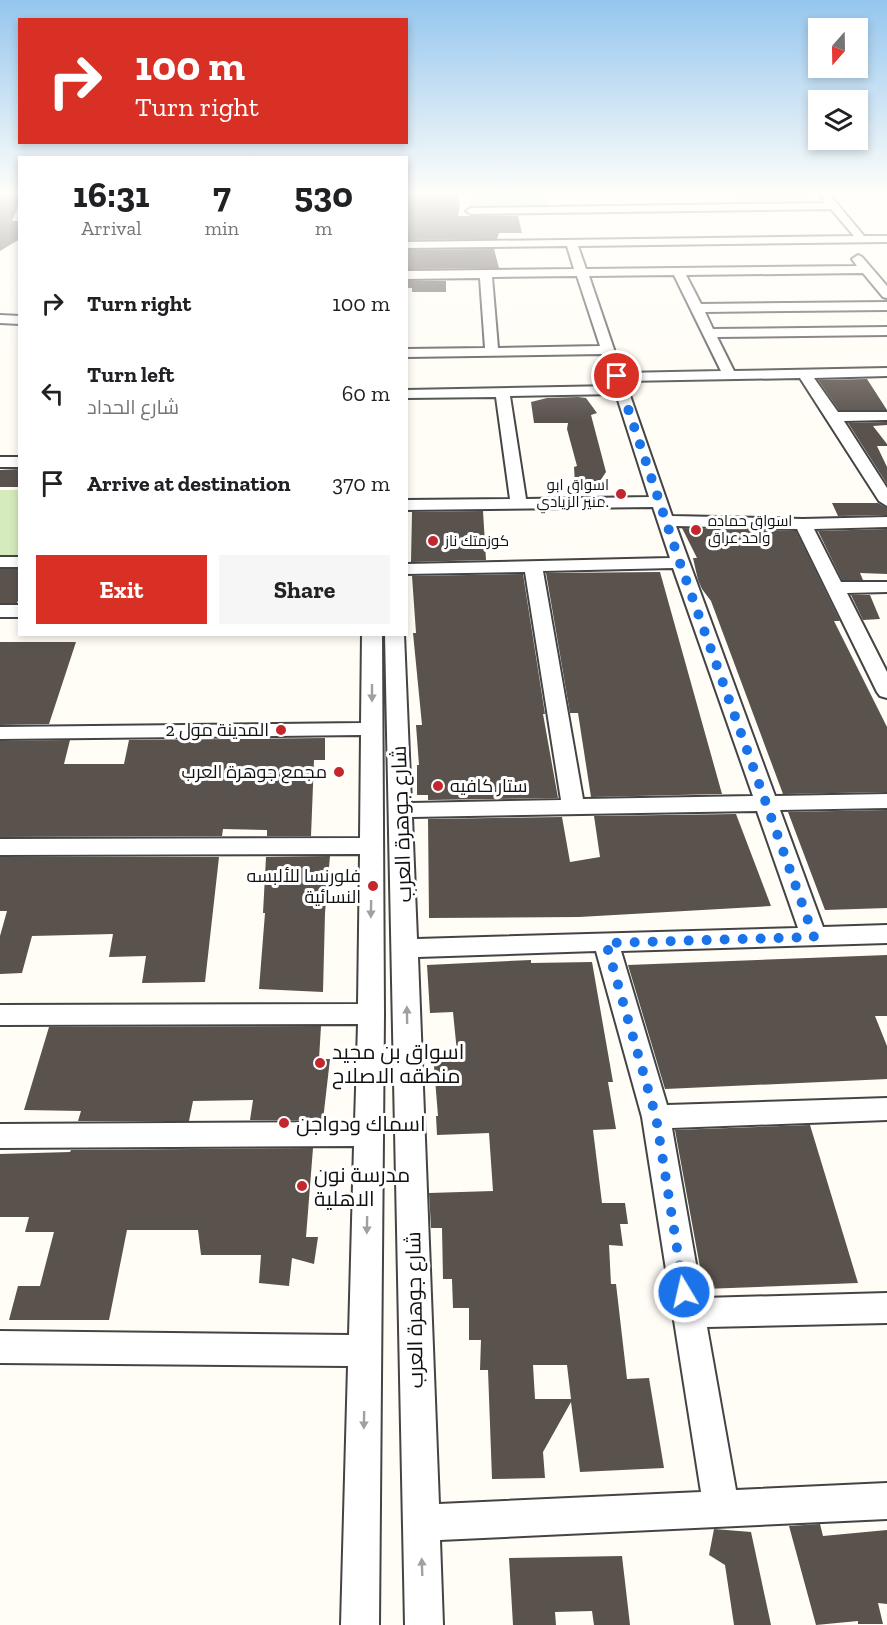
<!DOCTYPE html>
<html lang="en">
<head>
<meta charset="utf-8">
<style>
  body { margin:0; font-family:"Zilla Slab",Cairo,serif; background:#f6f6f6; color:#202124; height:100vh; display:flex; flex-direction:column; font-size:22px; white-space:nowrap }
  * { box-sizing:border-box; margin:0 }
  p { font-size:20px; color:#757577 }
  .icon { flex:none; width:33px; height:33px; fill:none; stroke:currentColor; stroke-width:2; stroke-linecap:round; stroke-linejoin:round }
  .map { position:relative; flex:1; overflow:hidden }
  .drawer { position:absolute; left:18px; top:156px; width:390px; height:480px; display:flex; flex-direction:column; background:#fff; border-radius:0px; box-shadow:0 3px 9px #0003 }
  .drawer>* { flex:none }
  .top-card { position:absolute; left:18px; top:18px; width:390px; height:126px; border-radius:0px; box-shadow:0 3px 9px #0003; background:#d93025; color:#fff; overflow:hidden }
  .needle { width:39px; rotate:200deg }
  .fabs { position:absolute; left:808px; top:18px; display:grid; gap:12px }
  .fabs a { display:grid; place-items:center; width:60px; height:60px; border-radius:0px; background:#fff; box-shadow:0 3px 9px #0003; font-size:30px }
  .pin { position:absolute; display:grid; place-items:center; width:51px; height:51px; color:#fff; margin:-26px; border:3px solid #fff; border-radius:50%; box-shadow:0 2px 6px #0007 }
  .me { position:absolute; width:66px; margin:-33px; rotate:351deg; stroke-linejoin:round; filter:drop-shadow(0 0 4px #0008) }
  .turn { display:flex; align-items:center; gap:21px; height:126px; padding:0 18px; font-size:27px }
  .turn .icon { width:78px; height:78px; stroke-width:2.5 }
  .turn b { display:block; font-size:42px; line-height:51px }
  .eta { display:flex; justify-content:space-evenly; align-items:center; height:102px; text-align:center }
  .eta b { font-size:36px; font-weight:700; line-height:42px }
  .action { display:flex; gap:12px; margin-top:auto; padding:12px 18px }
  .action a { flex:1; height:69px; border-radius:0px; background:#d93025; color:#fff; font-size:24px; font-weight:700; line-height:69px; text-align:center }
  .action a+a { background:#f6f6f6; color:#202124 }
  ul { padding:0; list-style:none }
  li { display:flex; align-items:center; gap:18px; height:90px; padding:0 18px }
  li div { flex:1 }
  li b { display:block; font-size:22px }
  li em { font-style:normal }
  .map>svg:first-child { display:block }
  .green { fill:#d5ebbd }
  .building { fill:#5a524d; fill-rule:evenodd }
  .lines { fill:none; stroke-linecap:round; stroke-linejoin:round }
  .minor-casing { stroke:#444; stroke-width:4 }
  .minor { fill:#fff; fill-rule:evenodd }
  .oneway { fill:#a0a0a0 }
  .route { stroke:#1a73e8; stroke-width:10; stroke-dasharray:0 18 }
  .poi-dot { fill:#c4262e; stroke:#fff; stroke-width:2 }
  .labels { text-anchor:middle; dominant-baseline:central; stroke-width:6; stroke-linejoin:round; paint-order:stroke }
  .far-poi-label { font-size:15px; fill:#111; stroke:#fff; text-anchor:start }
  .poi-label { font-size:18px; fill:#111; stroke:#fff; text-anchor:end }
  .near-street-label { font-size:21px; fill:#111; stroke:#fff }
  .near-poi-label { font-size:21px; fill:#111; stroke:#fff; text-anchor:start }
</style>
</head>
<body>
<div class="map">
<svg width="887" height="1625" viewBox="0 0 887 1625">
  <rect width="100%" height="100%" fill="#fffdf5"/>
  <path class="green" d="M468,193H545L550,206L470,208Z
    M732,193H808L815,203L739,204Z
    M0,490H19V559L0,558Z"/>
  <path class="building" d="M0,193H20V201L12,221H20V239L0,251Z
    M406,193H457L460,207L458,216H518L522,233H499L497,239L406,240Z
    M494,249L499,268L406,269V250Z
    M406,281H446V292H412V288H406Z
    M867,379L887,410H839L818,380Z
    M578,397L586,398L597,413L591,415L606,472L598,484H575L574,467L577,466L567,429L568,423H534L531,402L547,398Z
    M887,422V425L873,426L887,444V446H877L887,467V484L848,423Z
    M20,469V487H0V470Z
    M832,503H878L887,508V515L838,516Z
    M483,511L486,560L411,562L412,512Z
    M682,528L796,531L840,621H834L887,727V792L783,794L711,601L702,589L698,580L693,558H697Z
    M887,529V574L860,573L863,580H842L818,531Z
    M0,569H20V596L17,603H0Z
    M660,572L722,794L591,797L578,713H570L546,573Z
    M523,574L545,714H543L558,798L428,800V795H417V765H419L416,725H422L413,633H416L412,576Z
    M851,595H870L880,619L863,620Z
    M0,642H76L49,724L0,725Z
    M325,738V760H314L311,836H267V830L223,829L222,836L0,837V741L70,740L64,764H124L129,740Z
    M887,810V908L825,910L788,812Z
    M736,814L771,906L579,917L429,918L428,819L562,817L570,862L600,857L594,816Z
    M330,856L325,913L323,992L259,989L265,913H263L266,857Z
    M0,857H219L205,982L142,983L146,956L109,957L113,934L32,936L22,973L0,974V936L7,911H0Z
    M887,955V1016H875L887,1046V1079L665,1089L628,965Z
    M531,960V963L592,962L613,1082H608L616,1129L593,1130L602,1203H625L628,1224H620L623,1246L609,1245L611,1284H616L627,1379L649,1378L664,1468L580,1472L571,1402L543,1452L545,1478L492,1479L488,1370H480L481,1340H469V1308H453L452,1279H443L442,1228H431L429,1193L493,1191L489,1133L437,1135L436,1116H438L433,1054L457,1052L453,1012L430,1013L427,965ZM533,1365H567L571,1399H535Z
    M321,1026L319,1059H330L323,1120H250L253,1100L193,1101L189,1121H78L81,1111L24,1110L49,1027Z
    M810,1125L858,1283L704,1289L675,1130Z
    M313,1148L306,1237H318L314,1264L292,1258L289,1286L259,1283L261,1255H201L198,1230H127L109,1320H9L18,1286H40L54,1232H25L29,1217H0V1154L70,1152L71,1150Z
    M820,1524L823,1536L887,1530V1604L878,1603L883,1624H858V1621L816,1625L789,1526Z
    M714,1529L751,1532L771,1625H734L725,1565L709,1555Z
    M622,1556L630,1625H594L592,1611L555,1612L556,1625H513L509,1558Z"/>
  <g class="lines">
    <defs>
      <path id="minor" d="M820,193H828L864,236H887V242L578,246L586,269L857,266L852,259L858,255L862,257L887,286V298L883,297L863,273L686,275L701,304L887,302V310L705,312L713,329L887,327V335L717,337L734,371L887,368V376L814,378L838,412H887V420L844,421L887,488V506L879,501L800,378L625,381L672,516L803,519L887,517V527L814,529L841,582H887V592L847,593L887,672V698L880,696L877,692L797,529L676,526L775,796L887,794V808L780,810L823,927L887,925V943L621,951L667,1105L887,1098V1120L672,1128L702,1298L887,1293V1323L707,1327L736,1490L887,1483V1519L440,1540L443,1625H405L385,634H404L411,803L561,800L525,572L406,574V564L670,558L653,507L406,510V500L510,499L496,397L406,398V390L613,386L602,354L406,357V349L485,348L480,278L406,279V271L574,269L567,246L406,248V242L854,236L831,209L471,214L466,211L471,208L825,203ZM674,275L721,371L622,373L589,276ZM577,276L600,346L498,348L492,277ZM616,394L649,497L526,499L510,396ZM673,568L753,796L583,799L543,571ZM757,811L798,928L417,939L412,817ZM596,951L642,1117L701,1492L439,1504L418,957Z
        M0,315L20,316V324L0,323Z
        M0,457H20V467H0Z
        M0,557H20V567H0Z
        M0,605H20V617H0Z
        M362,634H382L384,1014L379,1625H341L348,1366L0,1363V1331L349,1335L354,1146L0,1148V1124L355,1122L358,1024L0,1025V1005L358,1004L360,854L0,855V839L360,838L361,735L0,739V727L361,723Z"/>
    </defs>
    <use href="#minor" class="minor-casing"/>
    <use href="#minor" class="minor"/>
  </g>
  <defs><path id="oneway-solid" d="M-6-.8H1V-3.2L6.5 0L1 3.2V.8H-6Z" transform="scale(1.5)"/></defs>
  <g class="oneway">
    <use href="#oneway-solid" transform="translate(372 693) rotate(90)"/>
    <use href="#oneway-solid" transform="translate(371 909) rotate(91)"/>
    <use href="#oneway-solid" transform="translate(407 1015) rotate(-91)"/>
    <use href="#oneway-solid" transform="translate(367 1225) rotate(91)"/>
    <use href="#oneway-solid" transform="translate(364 1420) rotate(91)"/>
    <use href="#oneway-solid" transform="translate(422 1567) rotate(-92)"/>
  </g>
  <linearGradient id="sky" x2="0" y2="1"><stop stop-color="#95c6ee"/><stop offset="0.46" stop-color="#fffefa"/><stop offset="1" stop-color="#fffefa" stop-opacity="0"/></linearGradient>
  <rect width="887" height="421" fill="url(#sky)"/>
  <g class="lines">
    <path class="route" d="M617,376L680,563L814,937L606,943L656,1117L684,1292"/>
  </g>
  <g class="poi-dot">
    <circle cx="621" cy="494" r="6"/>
    <circle cx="696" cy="530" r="6"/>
    <circle cx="433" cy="541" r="6"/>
    <circle cx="281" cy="730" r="6"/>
    <circle cx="339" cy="772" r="6"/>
    <circle cx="438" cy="786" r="6"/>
    <circle cx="373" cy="886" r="6"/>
    <circle cx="320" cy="1063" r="6"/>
    <circle cx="284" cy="1123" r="6"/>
    <circle cx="302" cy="1186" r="6"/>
  </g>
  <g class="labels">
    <g class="far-poi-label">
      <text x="609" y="485" text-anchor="end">اسواق ابو<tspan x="609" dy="17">منير الزيادي.</tspan></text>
      <text x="708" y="521">اسواق حماده<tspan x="708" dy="17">واحد عراق</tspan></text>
      <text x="445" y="541">كوزمتك ناز</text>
    </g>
    <g class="poi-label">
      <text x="269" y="730">المدينة مول 2</text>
      <text x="327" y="772">مجمع جوهرة العرب</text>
      <text x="450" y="786" text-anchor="start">ستار كافيه</text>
      <text x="361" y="876">فلورنسا للألبسه<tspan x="361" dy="21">النسائية</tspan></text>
    </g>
    <g class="near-street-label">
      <text transform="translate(401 824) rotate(-92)">شارع جوهرة العرب</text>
      <text transform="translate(414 1310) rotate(-91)">شارع جوهرة العرب</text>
    </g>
    <g class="near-poi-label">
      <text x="332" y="1051">اسواق بن مجيد<tspan x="332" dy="24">منطقه الاصلاح</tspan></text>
      <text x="296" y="1123">اسماك ودواجن</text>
      <text x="314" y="1174">مدرسة نون<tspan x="314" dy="24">الاهلية</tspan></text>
    </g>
  </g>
</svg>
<div class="fabs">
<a><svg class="needle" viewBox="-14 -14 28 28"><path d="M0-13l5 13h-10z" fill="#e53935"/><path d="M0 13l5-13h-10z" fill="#757577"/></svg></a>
<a><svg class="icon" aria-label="layers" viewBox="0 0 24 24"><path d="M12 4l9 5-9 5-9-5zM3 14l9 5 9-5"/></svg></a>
</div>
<div class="pin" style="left:617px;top:376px;background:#d93025"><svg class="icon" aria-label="arrive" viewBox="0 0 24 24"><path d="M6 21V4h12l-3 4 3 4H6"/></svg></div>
<svg class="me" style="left:684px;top:1292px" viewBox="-20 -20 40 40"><circle r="17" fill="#1a73e8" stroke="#fff" stroke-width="3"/><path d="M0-11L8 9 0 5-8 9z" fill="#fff"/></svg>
<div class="top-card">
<div class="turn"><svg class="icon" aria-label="right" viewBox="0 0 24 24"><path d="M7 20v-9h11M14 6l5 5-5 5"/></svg><div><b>100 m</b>Turn right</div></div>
</div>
<section class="drawer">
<div class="eta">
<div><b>16:31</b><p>Arrival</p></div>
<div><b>7</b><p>min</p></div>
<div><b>530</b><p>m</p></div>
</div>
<ul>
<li><svg class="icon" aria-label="right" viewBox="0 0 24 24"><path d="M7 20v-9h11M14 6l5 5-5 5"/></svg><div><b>Turn right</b></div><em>100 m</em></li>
<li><svg class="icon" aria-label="left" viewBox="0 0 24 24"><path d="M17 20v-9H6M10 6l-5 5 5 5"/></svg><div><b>Turn left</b><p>شارع الحداد</p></div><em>60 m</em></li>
<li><svg class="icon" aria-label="arrive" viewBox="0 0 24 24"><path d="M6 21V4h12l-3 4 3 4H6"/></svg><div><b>Arrive at destination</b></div><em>370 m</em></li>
</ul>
<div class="action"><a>Exit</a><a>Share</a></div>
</section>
</div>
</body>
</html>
